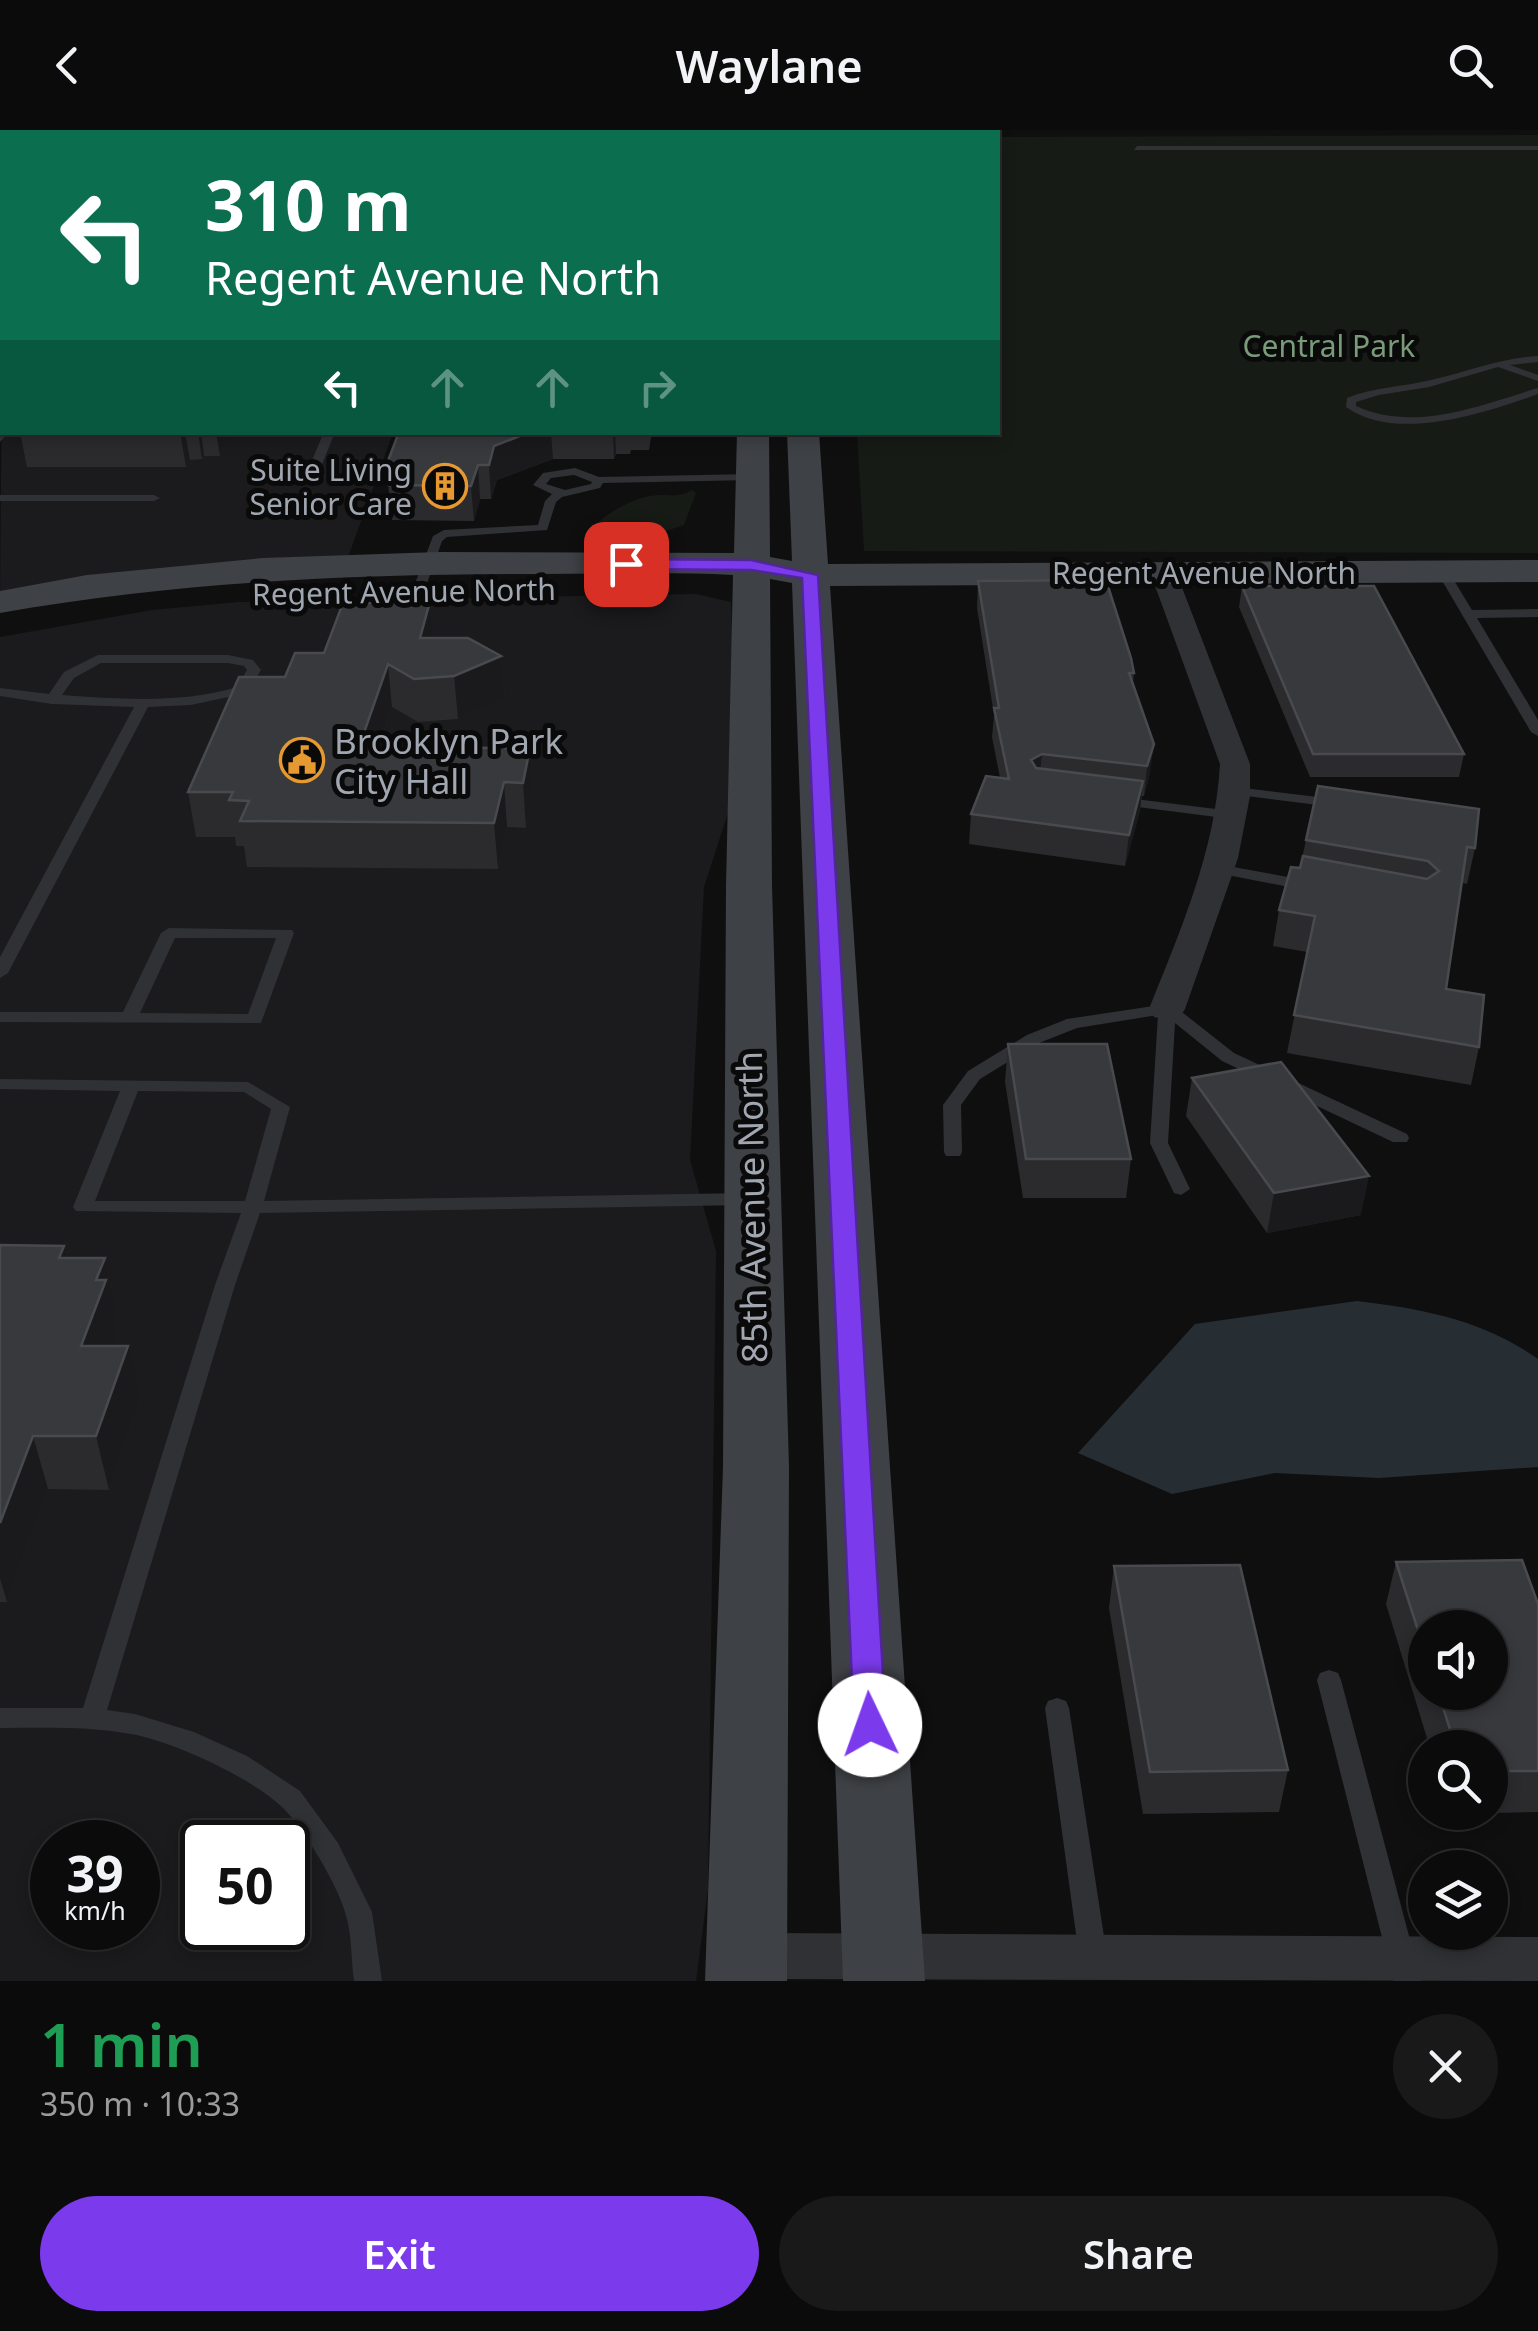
<!DOCTYPE html>
<html lang="en">
<head>
<meta charset="utf-8">
<style>
  body { margin:0; font-family:"Noto Sans",sans-serif; background:#19191a; color:#f1f3f6; height:100vh; display:flex; flex-direction:column; font-size:38px; white-space:nowrap }
  * { box-sizing:border-box; margin:0 }
  p { font-size:32px; color:#9a9b9d }
  .icon { flex:none; width:55px; height:55px; fill:none; stroke:currentColor; stroke-width:2; stroke-linecap:round; stroke-linejoin:round }
  .map { position:relative; height:1851px; overflow:hidden }
  .panel { display:flex; flex-direction:column; background:#0b0b0c; flex:1 }
  .panel>* { flex:none }
  .hud { position:absolute; left:0px; top:0px; width:1000px; height:305px; box-shadow:0 5px 15px #0003,0 0 0 2px #2b2b2d; background:#0b6e4f; color:#fff; overflow:hidden }
  .fabs { position:absolute; left:1408px; top:1480px; display:grid; gap:20px }
  .fabs a { display:grid; place-items:center; width:100px; height:100px; border-radius:50%; background:#0b0b0c; box-shadow:0 5px 15px #0003,0 0 0 2px #2b2b2d; font-size:50px }
  .speed { position:absolute; left:30px; top:1690px; display:flex; gap:20px; font-size:50px; font-weight:700; text-align:center }
  .speed>* { display:grid; place-content:center; width:130px; height:130px; border-radius:50%; background:#0b0b0c; box-shadow:0 5px 15px #0003,0 0 0 2px #2b2b2d; line-height:1 }
  .speed small { font-size:25px; font-weight:400 }
  .speed .limit { border:5px solid #111; border-radius:15px; background:#fff; color:#111 }
  .pin { position:absolute; display:grid; place-items:center; width:85px; height:85px; color:#fff; margin:-42px; border-radius:20px; box-shadow:0 5px 15px #0006 }
  .me { position:absolute; width:110px; margin:-55px; rotate:357deg; stroke-linejoin:round; filter:drop-shadow(0 0 8px #0008) }
  .turn { display:flex; align-items:center; gap:35px; height:210px; padding:0 40px; font-size:45px }
  .turn .icon { width:130px; height:130px; stroke-width:2.5 }
  .turn b { display:block; font-size:70px; line-height:85px }
  .lanes { display:flex; align-items:center; height:95px; padding:0 40px; background:#0003; justify-content:center; gap:50px; direction:ltr }
  .lanes .off { opacity:.35 }
  .round { display:grid; place-items:center; flex:none; width:105px; height:105px; border-radius:52px; background:#19191a }
  .headline { display:flex; align-items:center; justify-content:space-between; height:170px; padding:0 40px }
  h1 { font-size:60px; font-weight:600; line-height:75px; color:#1e9e55 }
  .primary-button { display:flex; gap:20px; margin-top:auto; padding:20px 40px }
  .primary-button a { flex:1; height:115px; border-radius:60px; background:#7c3aed; color:#fff; font-size:40px; font-weight:600; line-height:115px; text-align:center }
  .primary-button a+a { background:#19191a; color:#f1f3f6 }
  header { display:flex; justify-content:space-between; align-items:center; height:130px; padding:0 40px; background:#0b0b0c; font-size:45px; font-weight:600 }
  .map>svg:first-child { display:block }
  .built { fill:#1b1b1d; fill-rule:evenodd }
  .green { fill:#161b16 }
  .water { fill:#272e33 }
  .lines { fill:none; stroke-linecap:round; stroke-linejoin:round }
  .lane { fill:#303135; fill-rule:evenodd }
  .street { fill:#303135; fill-rule:evenodd }
  .secondary { fill:#3e4145; fill-rule:evenodd }
  .wall { fill:#2b2b2e; fill-rule:evenodd }
  .shaded-wall { fill:#1a1a1c }
  .building { fill:#38393c; stroke:#484a4e; stroke-width:2.5 }
  .route { fill:#7c3aed; stroke:#51269a; stroke-width:2.5 }
  .labels { text-anchor:middle; dominant-baseline:central; stroke-width:10; stroke-linejoin:round; paint-order:stroke }
  .far-park-label { font-size:30px; fill:#799b79; stroke:#0a0a0b }
  .far-poi-label { font-size:30px; fill:#a1a7b0; stroke:#0a0a0b; text-anchor:end }
  .far-street-label { font-size:30px; fill:#a1a7b0; stroke:#0a0a0b }
  .poi-label { font-size:35px; fill:#a1a7b0; stroke:#0a0a0b; text-anchor:start }
  .street-label { font-size:35px; fill:#a1a7b0; stroke:#0a0a0b }
</style>
</head>
<body>
<header><svg class="icon" aria-label="back" viewBox="0 0 24 24"><path d="M15 5l-7 7 7 7"/></svg>Waylane<svg class="icon" aria-label="search" viewBox="0 0 24 24"><circle cx="10" cy="10" r="6"/><path d="M15 15l6 6"/></svg></header>
<div class="map">
<svg width="1538" height="1851" viewBox="0 0 1538 1851">
  <rect width="100%" height="100%" fill="#0f0f10"/>
  <path class="built" d="M2,230V302L393,303L347,430L0,467Z
    M696,464L731,472L737,655L704,757L690,1030L716,1121L708,1760L696,1851H0V507L152,480L238,472ZM52,1712H138V1798H52ZM202,1712H288V1798H202Z"/>
  <path class="green" d="M1538,5V423L864,421L857,303L998,302V7Z
    M692,360L696,363L684,395C660,403 615,420 598,393C609,381 634,369 650,366C665,363 678,369 692,360Z"/>
  <path class="water" d="M1357,1171C1423,1179 1483,1190 1538,1229V1337L1379,1348L1275,1343L1172,1364L1078,1323L1195,1194Z"/>
  <g class="lines">
    <path class="lane" d="M0,6H2V10H0Z
      M1137,16H1538V20H1134Z
      M0,62H2V66H0Z
      M1538,226V232L1510,235L1538,245V251L1498,237L1429,257L1379,265L1356,272V276C1414,303 1481,275 1538,258V264C1485,283 1396,313 1346,277L1347,268C1374,257 1403,257 1431,250C1467,242 1501,228 1538,226Z
      M0,255H2V261H0Z
      M2,299V302H9L0,312V300Z
      M324,302H335L319,342L309,344L307,342Z
      M575,338L599,347L752,344L758,347L752,350L603,353L600,358L562,367L556,372L547,400L447,407L442,411L425,459L415,462L413,459L433,406L444,400L538,395L545,371L552,364L533,355L543,343ZM574,345L592,352L591,354L565,360L546,354L551,348Z
      M0,365H154L160,368L154,371H0Z
      M1439,439H1447L1472,480L1538,479V487L1477,488L1538,590V606L1531,602L1437,442Z
      M98,525H228L253,530L261,540L247,563L191,575L148,577L8,843L0,848V827L134,577L52,574L0,566V558L49,564L64,542ZM101,533H228L244,536L247,540L237,557C180,574 120,569 62,565L74,548Z
      M1236,657L1334,669L1341,673L1334,677L1231,664L1229,661Z
      M1119,667L1232,681L1239,685L1232,689L1114,674V668Z
      M1217,734L1310,751L1318,756L1310,761L1212,742L1209,739Z
      M169,798L292,800L294,803L261,893L0,892V882H123L161,803ZM175,808H276L248,884L140,883Z
      M1167,874L1173,875L1234,923L1407,1004L1409,1008L1407,1012H1393L1222,931L1175,893L1168,1013L1190,1059L1181,1065L1174,1063L1150,1013L1158,885L1077,898L1039,913L980,949L961,975L962,1022L960,1026H946L944,1022L943,975L968,941L1027,905L1067,889Z
      M0,949L248,952L290,977L264,1071L746,1063L756,1069L746,1075L260,1083L235,1155L107,1580L135,1584L194,1602L247,1626L300,1661L338,1713L372,1782L382,1851H354C351,1829 352,1803 345,1782C337,1754 303,1697 282,1677C252,1648 172,1611 131,1604C87,1596 44,1598 0,1598V1578H83L215,1155L241,1083L76,1081L73,1077L120,961L0,959ZM138,961L244,962L271,979L245,1071H95Z
      M1329,1540L1338,1543L1341,1550L1421,1851H1393L1317,1550L1320,1543Z
      M1057,1568L1066,1571L1069,1578L1107,1826L1103,1835L1093,1838L1083,1835L1079,1826L1045,1578L1048,1571Z"/>
    <path class="street" d="M0,118H2V130H0Z
      M1163,434L1176,442L1250,634V666L1238,728L1185,879L1180,887L1167,890L1154,887L1149,879C1181,799 1215,722 1220,634L1150,442Z
      M746,1803L1538,1807V1851L725,1849L717,1830L725,1811Z"/>
    <path class="secondary" d="M334,0H944L942,2Z
      M2,193V213L0,214V194Z
      M737,302H769L770,427L792,431L787,302H819L828,434L1538,430V452L830,456L925,1851H843L792,453L770,449L772,756L789,1337L787,1851H705L723,1337L726,756L733,445C670,442 607,444 544,444C360,444 181,451 0,483V461L87,445L263,428L439,422L734,423Z"/>
  </g>
  <path class="wall" d="M20,302H232L220,326H204L202,329L190,330L186,337H27Z
    M399,302H652L649,320H631L630,324H616L614,329H553L497,350L491,369H480L474,391L392,390L386,336Z
    M978,451L1134,543L1133,554L1150,643L1144,666H1142L1140,681L1125,736L969,714L971,684L1000,648L992,607L994,585L977,478Z
    M1242,456L1464,624L1459,647H1310L1239,477Z
    M432,508L501,526L505,568L458,589L418,592L392,577L379,617L530,618L533,662L526,698L507,697L498,739L247,737L244,716H236L235,707H196L188,662L285,547Z
    M1306,710L1475,718L1467,754L1462,753L1446,859L1479,917L1471,955L1287,923L1307,822L1273,816L1279,780L1300,738Z
    M1008,914L1131,1029L1126,1068H1023L1005,952Z
    M1192,948L1361,1085L1267,1103L1186,986Z
    M0,1115L64,1116L67,1128H105L117,1180L114,1188L118,1203L113,1216L140,1269L109,1360L48,1359L7,1472H0Z
    M1396,1432L1538,1474V1682L1451,1684L1490,1682V1618H1430L1386,1474ZM1425,1498L1490,1562H1425Z
    M1114,1436L1288,1640L1279,1682L1143,1684L1109,1478Z"/>
  <path class="shaded-wall" d="M2,80V108L0,110V82Z
    M180,302H185L190,330L186,337Z
    M198,302H201L204,326L202,329Z
    M216,302H232L220,326Z
    M530,302H551L553,329L497,350L491,369L489,335L494,316Z
    M613,302H615L616,324L614,329Z
    M478,335L480,369L474,391L471,356Z
    M429,475L433,516L424,550L420,508Z
    M501,526L505,568L458,589L454,546Z
    M388,534L392,577L364,661L359,617Z
    M1154,614L1150,643L1144,666L1147,636Z
    M530,618L533,662L526,698L523,653Z
    M1042,624L1039,653L1031,630Z
    M1143,651L1140,681L1125,736L1129,705Z
    M504,652L507,697L498,739L494,693Z
    M1369,1046L1361,1085L1267,1103L1274,1063Z
    M64,1116L77,1167L59,1128Z
    M105,1128L117,1180L114,1188L118,1203L94,1269L81,1216L96,1150Z
    M128,1216L140,1269L109,1360L96,1306Z
    M33,1306L48,1359L7,1472L0,1448V1393Z"/>
  <path class="building" d="M399,302H530L494,316L489,335H478L471,356L389,355L396,336H386Z
    M1106,450L1131,528L1134,543H1129L1154,614L1147,636L1042,624L1031,630L1036,638L1143,651L1129,705L971,684L986,646L1009,649L994,578H999L978,451Z
    M1242,456H1374L1464,624H1313Z
    M343,473H405L429,475L420,508H468L501,526L454,546L414,549L388,534L359,617L530,618L523,653L504,652L494,693L240,691L249,671L229,670L233,662H188L239,547H285L295,523H324Z
    M1318,656L1479,679L1475,718L1467,717L1446,859L1484,865L1479,917L1294,885L1315,786L1279,780L1291,737L1300,738L1303,726L1427,749L1439,741L1428,731L1306,710Z
    M1008,914H1107L1131,1029H1026Z
    M1281,932L1369,1046L1274,1063L1192,948Z
    M0,1115L64,1116L59,1128H105L96,1150H106L81,1216H128L96,1306H33L0,1393Z
    M1522,1430L1538,1474V1641H1490V1618H1456L1438,1562H1490V1498H1425V1522L1396,1432Z
    M1240,1435L1288,1640L1150,1642L1114,1436Z"/>
  <path class="route" d="M751,430L818,445L886,1595L882,1604L870,1608L859,1604L854,1595L802,448L751,440L626,439L618,434L626,429Z"/>
  <defs>
    <symbol id="building-ring" viewBox="-11 -11 22 22"><circle r="9.5" fill="#0a0a0b" stroke="#e69931" stroke-width="1.5"/><path d="M-4-6H4V6H1V3H-1V6H-4ZM-2.5-4.3h1.7v1.8h-1.7ZM.8-4.3h1.7v1.8H.8ZM-2.5-1h1.7V.8h-1.7ZM.8-1h1.7V.8H.8Z" fill="#e69931"/></symbol>
    <symbol id="civic-ring" viewBox="-11 -11 22 22"><circle r="9.5" fill="#0a0a0b" stroke="#e69931" stroke-width="1.5"/><path d="M-.6-6.5H3V-4.5H.6V-3L4-1V1h2V6H-6V1h2V-1L-.6-3ZM-1.2 2.5V6h2.4V2.5Z" fill="#e69931"/></symbol>
  </defs>
  <g fill-rule="evenodd">
    <use href="#building-ring" x="420" y="331" width="50" height="50"/>
    <use href="#civic-ring" x="277" y="605" width="50" height="50"/>
  </g>
  <g class="labels">
    <g class="far-park-label">
      <text x="1329" y="215">Central Park</text>
    </g>
    <g class="far-poi-label">
      <text x="412" y="339">Suite Living<tspan x="412" dy="34">Senior Care</tspan></text>
    </g>
    <g class="far-street-label">
      <text x="1204" y="442">Regent Avenue North</text>
      <text transform="translate(404 461) rotate(-1)">Regent Avenue North</text>
    </g>
    <g class="poi-label">
      <text x="334" y="610">Brooklyn Park<tspan x="334" dy="40">City Hall</tspan></text>
    </g>
    <g class="street-label">
      <text transform="translate(751 1077) rotate(-91)">85th Avenue North</text>
    </g>
  </g>
</svg>
<div class="fabs">
<a><svg class="icon" aria-label="sound" viewBox="0 0 24 24"><path d="M4 9h4l5-4v14l-5-4H4zM17 9q2 3 0 6"/></svg></a>
<a><svg class="icon" aria-label="search" viewBox="0 0 24 24"><circle cx="10" cy="10" r="6"/><path d="M15 15l6 6"/></svg></a>
<a><svg class="icon" aria-label="layers" viewBox="0 0 24 24"><path d="M12 4l9 5-9 5-9-5zM3 14l9 5 9-5"/></svg></a>
</div>
<div class="speed"><div>39<small>km/h</small></div><div class="limit">50</div></div>
<div class="pin" style="left:626px;top:434px;background:#d93025"><svg class="icon" aria-label="arrive" viewBox="0 0 24 24"><path d="M6 21V4h12l-3 4 3 4H6"/></svg></div>
<svg class="me" style="left:870px;top:1595px" viewBox="-20 -20 40 40"><circle r="19" fill="#fff"/><path d="M0-13L10 11 0 6-10 11z" fill="#7c3aed"/></svg>
<div class="hud">
<div class="turn"><svg class="icon" aria-label="left" viewBox="0 0 24 24"><path d="M17 20v-9H6M10 6l-5 5 5 5"/></svg><div><b>310 m</b>Regent Avenue North</div></div>
<div class="lanes"><svg class="icon" aria-label="left" viewBox="0 0 24 24"><path d="M17 20v-9H6M10 6l-5 5 5 5"/></svg><svg class="icon off" aria-label="ahead" viewBox="0 0 24 24"><path d="M12 20V5M6 11l6-6 6 6"/></svg><svg class="icon off" aria-label="ahead" viewBox="0 0 24 24"><path d="M12 20V5M6 11l6-6 6 6"/></svg><svg class="icon off" aria-label="right" viewBox="0 0 24 24"><path d="M7 20v-9h11M14 6l5 5-5 5"/></svg></div>
</div>
</div>
<section class="panel">
<div class="headline"><div><h1>1 min</h1><p>350 m · 10:33</p></div><a class="round"><svg class="icon" aria-label="close" viewBox="0 0 24 24"><path d="M6 6l12 12M18 6L6 18"/></svg></a></div>
<div class="primary-button"><a>Exit</a><a>Share</a></div>
</section>
</body>
</html>
